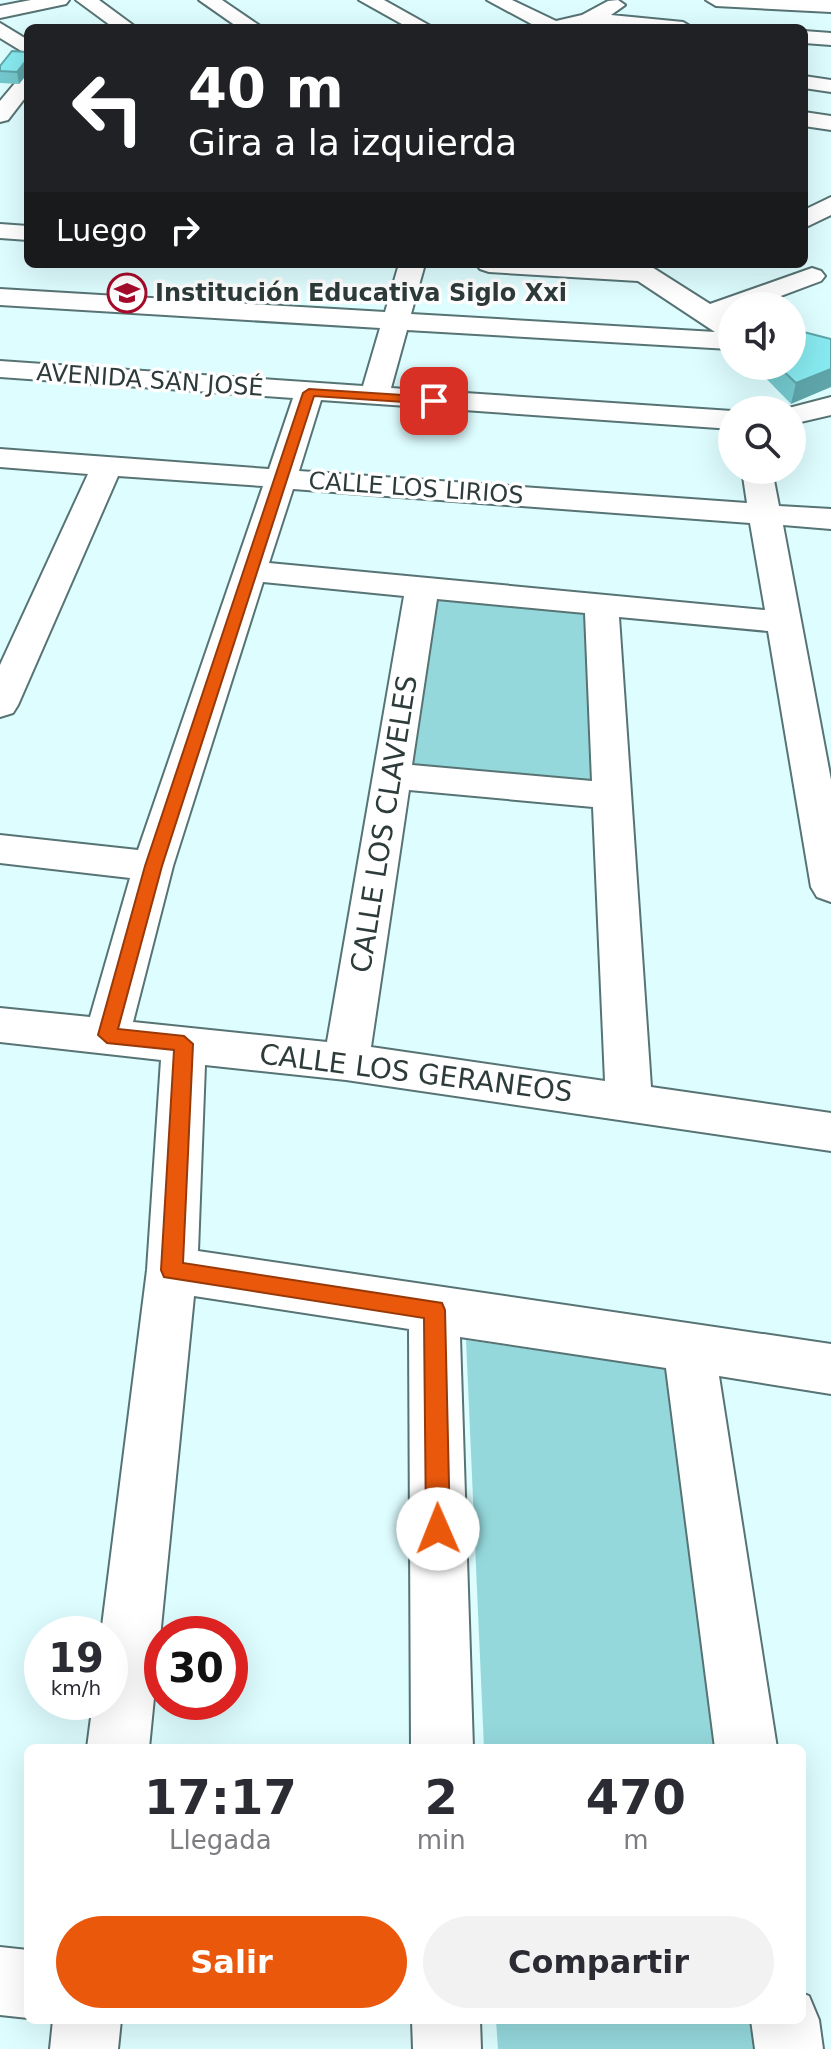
<!DOCTYPE html>
<html lang="es">
<head>
<meta charset="utf-8">
<style>
  body { margin:0; font-family:"DejaVu Sans",sans-serif; background:#f2f2f3; color:#2b2b33; height:100vh; display:flex; flex-direction:column; font-size:30px; white-space:nowrap }
  * { box-sizing:border-box; margin:0 }
  p { font-size:26px; color:#7c7c81 }
  .icon { flex:none; width:44px; height:44px; fill:none; stroke:currentColor; stroke-width:2; stroke-linecap:round; stroke-linejoin:round }
  .map { position:relative; flex:1; overflow:hidden }
  .details { position:absolute; left:24px; top:1744px; width:782px; height:280px; display:flex; flex-direction:column; background:#fff; border-radius:12px; box-shadow:0 8px 32px #0002 }
  .details>* { flex:none }
  .hud { position:absolute; left:24px; top:24px; width:784px; height:244px; border-radius:12px; box-shadow:0 8px 32px #0002; background:#202124; color:#fff; overflow:hidden }
  .fabs { position:absolute; left:718px; top:292px; display:grid; gap:16px }
  .fabs a { display:grid; place-items:center; width:88px; height:88px; border-radius:50%; background:#fff; box-shadow:0 8px 32px #0002; font-size:40px }
  .speed { position:absolute; left:24px; top:1616px; display:flex; gap:16px; font-size:40px; font-weight:700; text-align:center }
  .speed>* { display:grid; place-content:center; width:104px; height:104px; border-radius:50%; background:#fff; box-shadow:0 8px 32px #0002; line-height:1 }
  .speed small { font-size:20px; font-weight:400 }
  .speed .limit { border:12px solid #d22; background:#fff; color:#111 }
  .pin { position:absolute; display:grid; place-items:center; width:68px; height:68px; color:#fff; margin:-34px; border-radius:16px; box-shadow:0 4px 12px #0006 }
  .me { position:absolute; width:88px; margin:-44px; rotate:359deg; stroke-linejoin:round; filter:drop-shadow(0 0 6px #0008) }
  .turn { display:flex; align-items:center; gap:28px; height:168px; padding:0 32px; font-size:36px }
  .turn .icon { width:104px; height:104px; stroke-width:2.5 }
  .turn b { display:block; font-size:56px; line-height:68px }
  .then { display:flex; align-items:center; height:76px; padding:0 32px; background:#0003; gap:16px; font-size:30px }
  .eta { display:flex; justify-content:space-evenly; align-items:center; height:136px; text-align:center }
  .eta b { font-size:48px; font-weight:600; line-height:56px }
  .primary-button { display:flex; gap:16px; margin-top:auto; padding:16px 32px }
  .primary-button a { flex:1; height:92px; border-radius:48px; background:#ea580c; color:#fff; font-size:32px; font-weight:600; line-height:92px; text-align:center }
  .primary-button a+a { background:#f2f2f3; color:#2b2b33 }
  .map>svg:first-child { display:block }
  .green { fill:#94d8dc }
  .lines { fill:none; stroke-linecap:round; stroke-linejoin:round }
  .minor-casing { stroke:#577374; stroke-width:4 }
  .minor { fill:#fff; fill-rule:evenodd }
  .wall { fill:#74c9ce }
  .shaded-wall { fill:#5ea4a8 }
  .building { fill:#87eaf0; stroke:#5ea4a8; stroke-width:2 }
  .route { fill:#ea580c; stroke:#983908; stroke-width:2 }
  .labels { text-anchor:middle; dominant-baseline:central; stroke-width:7; stroke-linejoin:round; paint-order:stroke }
  .far-poi-label { font-size:24px; font-weight:bold; fill:#2e3b3b; stroke:#fff; text-anchor:start }
  .far-street-label { font-size:24px; fill:#2e3b3b; stroke:#fff }
  .street-label { font-size:28px; fill:#2e3b3b; stroke:#fff }
</style>
</head>
<body>
<div class="map">
<svg width="831" height="2049" viewBox="0 0 831 2049">
  <rect width="100%" height="100%" fill="#defdff"/>
  <path class="green" d="M431,594L591,610L595,798L401,784Z
    M466,1340L680,1371L722,1748H484Z
    M496,2020H752L755,2049H498Z"/>
  <g class="lines">
    <defs>
      <path id="minor" d="M31,0H69L66,4L0,18V6Z
        M76,0H99L137,28H114Z
        M199,0H222L263,28H239Z
        M359,0H384L434,28H409Z
        M487,0H512L556,21L582,15L608,1L618,0L625,5L611,15L683,22L693,28L589,25L539,28Z
        M706,0H831V12L716,6Z
        M0,23L28,40V55L0,38Z
        M804,31L831,33V45L804,43Z
        M28,74V94L8,120L0,122V101L21,76Z
        M804,76L831,80V92L804,88Z
        M804,112L831,116V130L804,126Z
        M831,197V215L804,228V210Z
        M0,224L28,226V240L0,238Z
        M399,264H425L411,314L715,332L638,281L489,272L480,269L476,264H647L710,304L812,268L821,271L825,276L821,281L754,306H732V314L728,315L732,318V348L729,349L407,330L391,388L732,411V429L321,400L299,471L747,503L742,470H772L779,506L831,509V529L783,525L831,780V902L817,897L811,887L768,631L619,617L651,1087L831,1113V1151L346,1080L205,1065L198,1251L831,1344V1394L719,1376L777,1748H715L666,1368L460,1337L473,1748H411L409,1329L194,1296L149,1748H87L93,1702H110V1634H101L147,1270L161,1060L0,1042V1008L90,1017L130,878L0,863V835L138,850L263,486L118,476L18,705L13,713L0,717V665L88,474L0,467V449L269,469L293,398L0,377V361L363,386L380,328L0,305V289L385,312ZM293,489L750,523L765,610L269,563ZM263,582L404,596L327,1042L133,1022L173,866ZM437,599L585,613L592,781L412,765ZM409,790L593,807L605,1081L371,1047Z
        M831,397V415L792,424V410H781Z
        M0,1947L28,1950V2018L0,2015Z
        M802,1993L809,1996L819,2020L823,2049H755L751,2020H802Z
        M53,2020H121L118,2049H50Z
        M412,2020H480L481,2049H413Z"/>
    </defs>
    <use href="#minor" class="minor-casing"/>
    <use href="#minor" class="minor"/>
  </g>
  <path class="wall" d="M28,54V73L19,84L0,83V66Z
    M831,339L791,404L754,366H792Z"/>
  <path class="shaded-wall" d="M28,58V73L19,84L17,72Z
    M831,369V387L791,404L796,383Z"/>
  <path class="building" d="M12,51L26,52L28,54V58L17,72L0,71V66Z
    M792,329L831,339V369L796,383L778,366H792Z"/>
  <path class="route" d="M309,389L434,397L440,401L434,404L314,396L162,866L118,1029L184,1036L193,1044L183,1263L442,1303L445,1310L450,1529L446,1537L438,1540L430,1537L426,1529L424,1318L164,1277L161,1270L174,1050L107,1043L98,1035L145,866L303,393Z"/>
  <defs>
    <symbol id="school-ring" viewBox="-11 -11 22 22"><circle r="9.5" fill="#fff" stroke="#a60b2a" stroke-width="1.5"/><path d="M0-5L7-2L0 1L-7-2ZM-4 1L0 2.5L4 1V4Q0 6-4 4Z" fill="#a60b2a"/></symbol>
  </defs>
  <g fill-rule="evenodd">
    <use href="#school-ring" x="105" y="271" width="44" height="44"/>
  </g>
  <g class="labels">
    <g class="far-poi-label">
      <text x="155" y="293">Institución Educativa Siglo Xxi</text>
    </g>
    <g class="far-street-label">
      <text transform="translate(150 380) rotate(4)">AVENIDA SAN JOSÉ</text>
      <text transform="translate(416 488) rotate(4)">CALLE LOS LIRIOS</text>
    </g>
    <g class="street-label">
      <text transform="translate(384 824) rotate(-81)">CALLE LOS CLAVELES</text>
      <text transform="translate(416 1073) rotate(7)">CALLE LOS GERANEOS</text>
    </g>
  </g>
</svg>
<div class="fabs">
<a><svg class="icon" aria-label="sound" viewBox="0 0 24 24"><path d="M4 9h4l5-4v14l-5-4H4zM17 9q2 3 0 6"/></svg></a>
<a><svg class="icon" aria-label="search" viewBox="0 0 24 24"><circle cx="10" cy="10" r="6"/><path d="M15 15l6 6"/></svg></a>
</div>
<div class="speed"><div>19<small>km/h</small></div><div class="limit">30</div></div>
<div class="pin" style="left:434px;top:401px;background:#d93025"><svg class="icon" aria-label="arrive" viewBox="0 0 24 24"><path d="M6 21V4h12l-3 4 3 4H6"/></svg></div>
<svg class="me" style="left:438px;top:1529px" viewBox="-20 -20 40 40"><circle r="19" fill="#fff"/><path d="M0-13L10 11 0 6-10 11z" fill="#ea580c"/></svg>
<div class="hud">
<div class="turn"><svg class="icon" aria-label="left" viewBox="0 0 24 24"><path d="M17 20v-9H6M10 6l-5 5 5 5"/></svg><div><b>40 m</b>Gira a la izquierda</div></div>
<div class="then">Luego<svg class="icon" aria-label="right" viewBox="0 0 24 24"><path d="M7 20v-9h11M14 6l5 5-5 5"/></svg></div>
</div>
<section class="details">
<div class="eta">
<div><b>17:17</b><p>Llegada</p></div>
<div><b>2</b><p>min</p></div>
<div><b>470</b><p>m</p></div>
</div>
<div class="primary-button"><a>Salir</a><a>Compartir</a></div>
</section>
</div>
</body>
</html>
